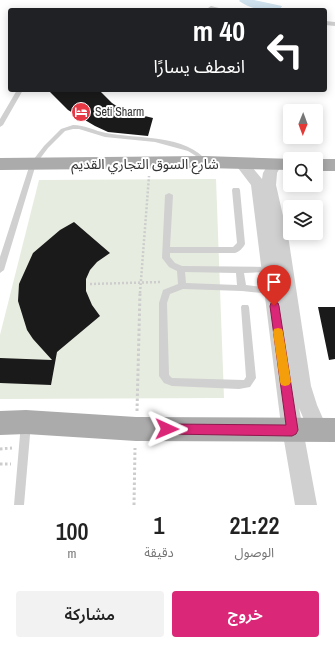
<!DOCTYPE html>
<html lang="ar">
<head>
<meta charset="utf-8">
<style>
  body { margin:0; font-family:"Archivo Narrow","Noto Sans Arabic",sans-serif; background:#f2f2f2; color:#222; direction:rtl; height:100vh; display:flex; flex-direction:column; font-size:15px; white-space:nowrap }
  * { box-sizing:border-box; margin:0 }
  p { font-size:13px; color:#767676 }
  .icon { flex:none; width:22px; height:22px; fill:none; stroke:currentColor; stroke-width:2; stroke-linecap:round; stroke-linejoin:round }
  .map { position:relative; height:505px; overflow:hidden; direction:ltr }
  .details { display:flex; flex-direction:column; background:#fff; flex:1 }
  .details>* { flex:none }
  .top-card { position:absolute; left:8px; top:8px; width:319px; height:84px; border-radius:4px; box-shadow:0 2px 10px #0003; direction:rtl; background:#202124; color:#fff; overflow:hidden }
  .needle { width:26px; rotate:181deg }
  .tools { position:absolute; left:283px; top:104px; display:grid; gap:8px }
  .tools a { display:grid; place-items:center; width:40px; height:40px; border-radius:4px; background:#fff; box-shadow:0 2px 10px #0003; font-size:20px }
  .pin { position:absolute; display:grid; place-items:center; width:34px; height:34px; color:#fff; margin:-41px -17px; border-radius:50% 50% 50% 0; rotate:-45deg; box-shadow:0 0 4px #0007 }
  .pin .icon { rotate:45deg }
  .me { position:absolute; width:44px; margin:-22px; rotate:91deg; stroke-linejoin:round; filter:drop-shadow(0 0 3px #0008) }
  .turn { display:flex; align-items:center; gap:14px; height:84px; padding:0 16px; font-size:18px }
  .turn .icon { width:52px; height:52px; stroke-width:2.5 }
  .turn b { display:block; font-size:28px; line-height:34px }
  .eta { display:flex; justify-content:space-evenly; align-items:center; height:68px; text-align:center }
  .eta b { font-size:24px; font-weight:600; line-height:28px }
  .action { display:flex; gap:8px; margin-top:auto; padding:8px 16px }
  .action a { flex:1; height:46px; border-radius:4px; background:#db2777; color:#fff; font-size:16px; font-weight:600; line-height:46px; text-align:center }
  .action a+a { background:#f2f2f2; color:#222 }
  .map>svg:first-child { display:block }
  .green { fill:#e6ecdf }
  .water { fill:#cfe2ee }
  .building { fill:#1a1a1a }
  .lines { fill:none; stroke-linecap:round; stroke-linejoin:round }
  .path-far1 { stroke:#cdcdcd; stroke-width:2.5; stroke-dasharray:2 2; stroke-linecap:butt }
  .path { stroke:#cdcdcd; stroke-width:3; stroke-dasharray:2.5 2.5; stroke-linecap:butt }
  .lane { fill:#d0d0d0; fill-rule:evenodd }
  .street { fill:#d0d0d0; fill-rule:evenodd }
  .primary { fill:#ababab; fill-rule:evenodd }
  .route { fill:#db2777; stroke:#8e194d }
  .slow { fill:#f59e0b }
  .labels { text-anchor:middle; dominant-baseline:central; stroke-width:4; stroke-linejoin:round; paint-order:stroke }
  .far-poi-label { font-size:12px; fill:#333; stroke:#fff; text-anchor:start }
  .street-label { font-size:14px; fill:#333; stroke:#fff }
</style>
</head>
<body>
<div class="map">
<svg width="335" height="505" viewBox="0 0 335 505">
  <rect width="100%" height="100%" fill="#fff"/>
  <path class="green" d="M216,179L224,398L0,399V335L39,180Z"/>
  <path class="water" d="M240,0H254L282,6L280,10C263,10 254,11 239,1Z"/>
  <path class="building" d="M48,90H99L112,103L124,111L153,118L148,136L108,132L95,126L68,110Z
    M74,222L110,253L97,262L90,270L86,279V291L92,305L100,316L57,352L51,385L0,383V358L52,360L33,339L27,330L18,301L19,284L33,253L60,230Z
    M318,307H335V359L329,360Z"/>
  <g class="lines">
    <path class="path-far1" d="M90,284L161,282
      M140,293L149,176"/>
    <path class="path" d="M137,411L140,292
      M0,449L12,448
      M0,464H11
      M134,505L135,448"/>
    <path class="lane" d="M211,6L227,10L209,9L208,8Z
      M325,21L335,22V26L325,25Z
      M17,90H23L3,125L0,127V119Z
      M73,125C85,125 95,131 106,133C137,139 186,134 208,162L207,164H203L196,156L188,151L155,142L105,137L79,129H73L65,131L48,148L36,164L4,270L0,273V257L30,164L44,146L61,129Z
      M233,188H239L240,190L245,244C243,248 239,252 235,253H170V257L175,263L182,266L272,267L273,269L272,271L269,272L244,273L246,285L272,288L275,289L276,291L275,293L272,294L242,291L183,289L170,294L167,303L169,375L172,378L244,380L246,377L241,307L242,305H248L249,307L256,378L250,387L239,389L172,386L164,383L159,376V303L163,290L178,284L177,271L169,267L162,258L165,195L169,193L173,195L170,247H233L237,243L232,190ZM185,272L236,273L237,285L186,283Z
      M26,419L30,420L31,423L24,505H14L21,423L22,420Z"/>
    <path class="street" d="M242,160L247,161L262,179L263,173L270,161L275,160L280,161L282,164L277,173L276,185L289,242L311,386L317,405L328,430L325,436L318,439L311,436L299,408L317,505H295L280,417L251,185L235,164L237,161Z"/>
    <path class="primary" d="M205,156L294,159H290V170L205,168L0,170V158Z
      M316,159H335V171H316Z
      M26,410L136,417L335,418V442L136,441L26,434L0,435V411Z"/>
  </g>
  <path class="route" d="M274,302L278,303L279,306L298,430L296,434L292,436L167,434L163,433L162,429L163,425L167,424L286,425L270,306L271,303Z"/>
  <path class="slow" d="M278,328L282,329L283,332L291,382L289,385L285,386L281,385L280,382L273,332L274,329Z"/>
  <defs>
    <symbol id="hotel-disc" viewBox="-11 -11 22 22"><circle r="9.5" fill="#e63946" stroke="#fff"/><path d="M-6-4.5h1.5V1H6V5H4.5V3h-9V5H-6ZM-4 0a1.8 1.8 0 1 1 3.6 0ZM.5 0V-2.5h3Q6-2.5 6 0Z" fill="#fff"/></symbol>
  </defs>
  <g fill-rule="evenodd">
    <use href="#hotel-disc" x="70" y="101" width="22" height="22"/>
  </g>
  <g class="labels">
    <g class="far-poi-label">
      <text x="95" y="112">Seti Sharm</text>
    </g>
    <g class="street-label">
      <text x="145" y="164">شارع السوق التجاري القديم</text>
    </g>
  </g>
</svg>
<div class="tools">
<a><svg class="needle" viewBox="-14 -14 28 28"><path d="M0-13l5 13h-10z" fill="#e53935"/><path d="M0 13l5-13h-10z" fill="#767676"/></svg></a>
<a><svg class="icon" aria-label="search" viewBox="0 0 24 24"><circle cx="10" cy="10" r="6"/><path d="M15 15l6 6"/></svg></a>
<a><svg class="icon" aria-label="layers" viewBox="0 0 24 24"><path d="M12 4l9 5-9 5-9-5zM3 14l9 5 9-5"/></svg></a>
</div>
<div class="pin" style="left:274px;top:306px;background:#d93025"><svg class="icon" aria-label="arrive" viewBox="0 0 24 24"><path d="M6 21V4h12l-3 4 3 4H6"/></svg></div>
<svg class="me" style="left:167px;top:429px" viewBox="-20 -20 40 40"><path d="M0-17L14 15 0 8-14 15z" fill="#db2777" stroke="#fff" stroke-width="4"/></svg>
<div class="top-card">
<div class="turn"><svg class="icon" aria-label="left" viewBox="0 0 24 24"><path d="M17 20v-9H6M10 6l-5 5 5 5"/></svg><div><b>40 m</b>انعطف يسارًا</div></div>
</div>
</div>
<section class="details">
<div class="eta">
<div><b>21:22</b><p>الوصول</p></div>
<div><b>1</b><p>دقيقة</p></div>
<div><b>100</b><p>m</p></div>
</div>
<div class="action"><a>خروج</a><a>مشاركة</a></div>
</section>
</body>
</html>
